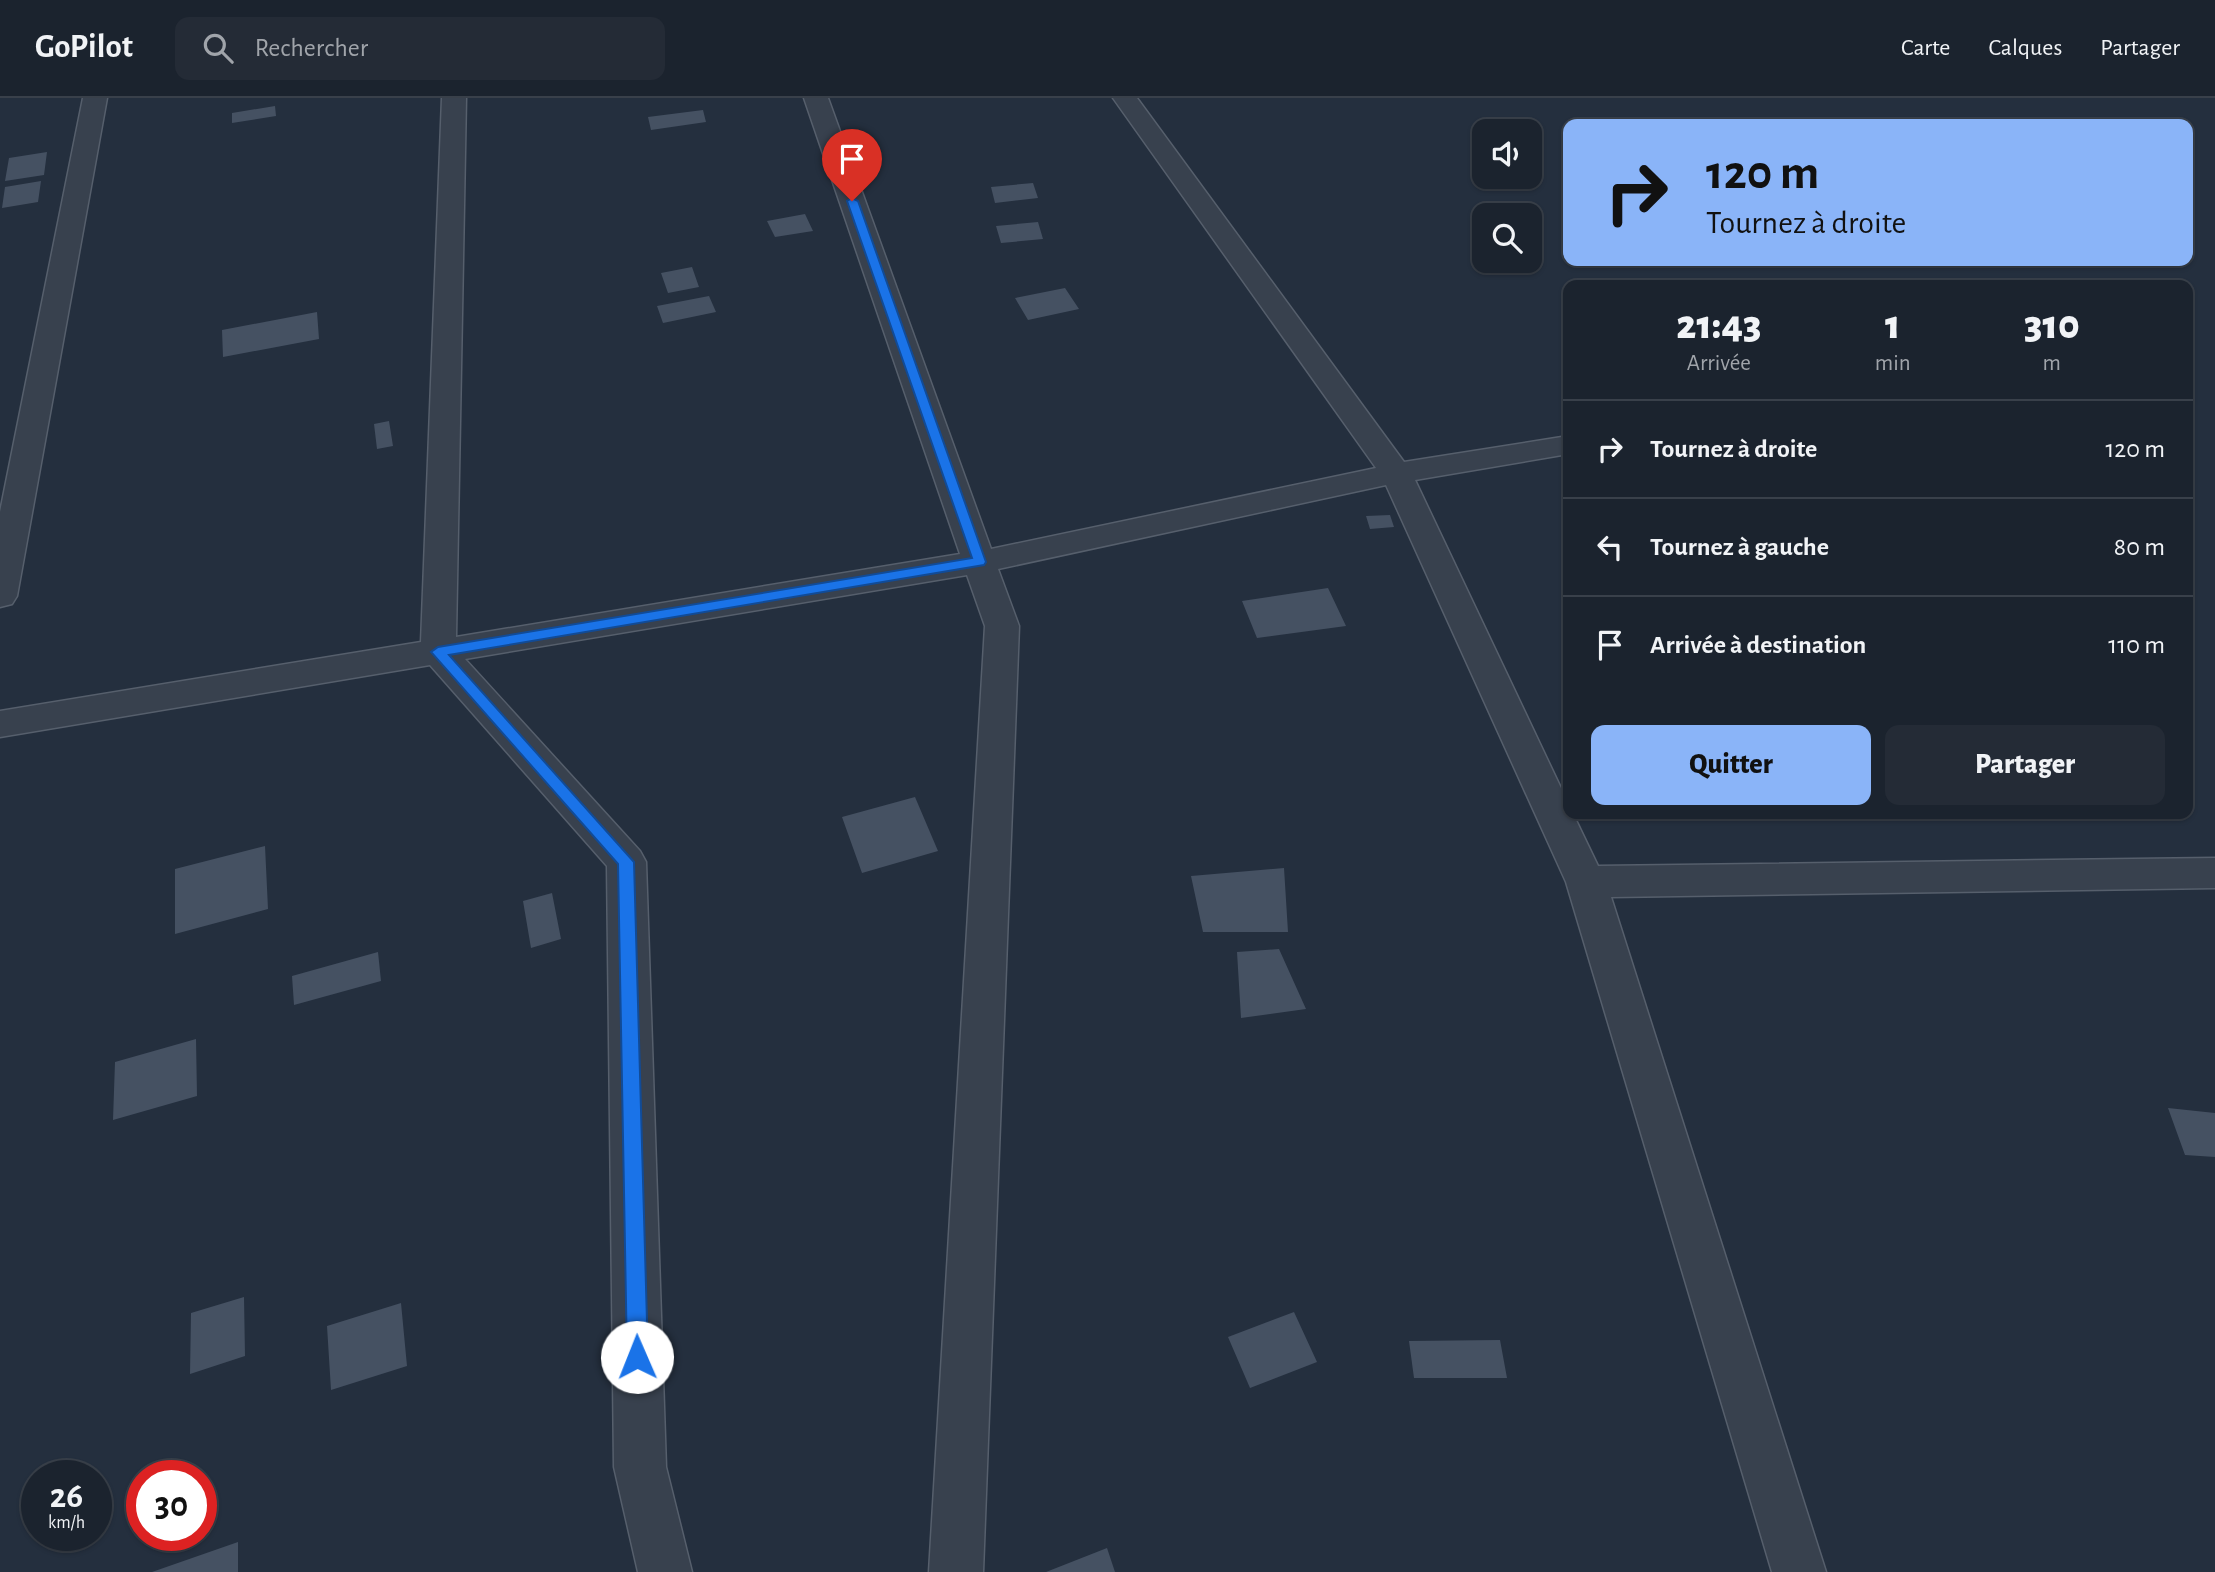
<!DOCTYPE html>
<html lang="fr">
<head>
<meta charset="utf-8">
<style>
  body { margin:0; font-family:"Alegreya Sans",sans-serif; background:#242b36; color:#f1f3f6; height:100vh; display:flex; flex-direction:column; font-size:26px; white-space:nowrap }
  * { box-sizing:border-box; margin:0 }
  p { font-size:23px; color:#a0a4aa }
  .icon { flex:none; width:38px; height:38px; fill:none; stroke:currentColor; stroke-width:2; stroke-linecap:round; stroke-linejoin:round }
  .map { position:relative; flex:1; overflow:hidden }
  .drawer { position:absolute; left:1563px; top:182px; width:630px; height:539px; display:flex; flex-direction:column; background:#1b232e; border-radius:14px; box-shadow:0 2px 5px #0004,0 0 0 2px #39404a }
  .drawer>* { flex:none }
  .top-card { position:absolute; left:1563px; top:21px; width:630px; height:147px; border-radius:14px; box-shadow:0 2px 5px #0004,0 0 0 2px #39404a; background:#8ab4f8; color:#111; overflow:hidden }
  .controls { position:absolute; left:1472px; top:21px; display:grid; gap:14px }
  .controls a { display:grid; place-items:center; width:70px; height:70px; border-radius:14px; background:#1b232e; box-shadow:0 2px 5px #0004,0 0 0 2px #39404a; font-size:35px }
  .speed { position:absolute; left:21px; top:1362px; display:flex; gap:14px; font-size:35px; font-weight:700; text-align:center }
  .speed>* { display:grid; place-content:center; width:91px; height:91px; border-radius:50%; background:#1b232e; box-shadow:0 2px 5px #0004,0 0 0 2px #39404a; line-height:1 }
  .speed small { font-size:18px; font-weight:400 }
  .speed .limit { border:10px solid #d22; background:#fff; color:#111 }
  .pin { position:absolute; display:grid; place-items:center; width:60px; height:60px; color:#fff; margin:-72px -30px; border-radius:50% 50% 50% 0; rotate:-45deg; box-shadow:0 0 7px #0007 }
  .pin .icon { rotate:45deg }
  .me { position:absolute; width:77px; margin:-38px; rotate:359deg; stroke-linejoin:round; filter:drop-shadow(0 0 5px #0008) }
  .turn { display:flex; align-items:center; gap:24px; height:147px; padding:0 28px; font-size:32px }
  .turn .icon { width:91px; height:91px; stroke-width:2.5 }
  .turn b { display:block; font-size:49px; line-height:60px }
  .eta { display:flex; justify-content:space-evenly; align-items:center; height:119px; text-align:center }
  .eta b { font-size:42px; font-weight:800; line-height:49px }
  .primary-button { display:flex; gap:14px; margin-top:auto; padding:14px 28px }
  .primary-button a { flex:1; height:80px; border-radius:14px; background:#8ab4f8; color:#111; font-size:28px; font-weight:800; line-height:80px; text-align:center }
  .primary-button a+a { background:#242b36; color:#f1f3f6 }
  ul { padding:0; list-style:none }
  li { display:flex; align-items:center; gap:21px; height:98px; padding:0 28px; border-top:2px solid #39404a }
  li div { flex:1 }
  li b { display:block; font-size:26px }
  li em { font-style:normal }
  header { display:flex; align-items:center; gap:42px; box-sizing:border-box; height:98px; padding:0 35px; background:#1b232e; border-bottom:2px solid #39404a }
  header strong { font-size:33px }
  nav { display:flex; gap:38px; margin-inline-start:auto; font-size:24px }
  .search { width:490px; height:63px; background:#242b36; display:flex; align-items:center; gap:18px; box-sizing:border-box; padding:0 24px; border-radius:14px; color:#a0a4aa; font-size:26px }
  .map>svg:first-child { display:block }
  .building { fill:#455162 }
  .lines { fill:none; stroke-linecap:round; stroke-linejoin:round }
  .minor-casing { stroke:#565f6c; stroke-width:3 }
  .minor { fill:#38414e; fill-rule:evenodd }
  .route { fill:#1a73e8; stroke:#114b97; stroke-width:2 }
</style>
</head>
<body>
<header>
<strong>GoPilot</strong>
<div class="search"><svg class="icon" aria-label="search" viewBox="0 0 24 24"><circle cx="10" cy="10" r="6"/><path d="M15 15l6 6"/></svg>Rechercher</div>
<nav><a>Carte</a><a>Calques</a><a>Partager</a></nav>
</header>
<div class="map">
<svg width="2215" height="1474" viewBox="0 0 2215 1474">
  <rect width="100%" height="100%" fill="#242f3e"/>
  <path class="building" d="M275,8L276,18L232,25V15Z
    M703,12L706,24L651,32L648,19Z
    M47,54L44,77L5,83L9,60Z
    M41,83L38,104L2,110L5,89Z
    M1033,85L1038,100L995,105L991,89Z
    M805,116L813,133L775,139L767,123Z
    M1038,124L1043,141L1001,145L996,128Z
    M692,169L699,189L668,195L661,175Z
    M1065,190L1079,211L1028,222L1015,200Z
    M709,198L716,214L663,225L657,208Z
    M317,214L319,241L223,259L222,232Z
    M389,323L393,348L377,351L374,326Z
    M1390,417L1394,429L1370,431L1366,418Z
    M1328,490L1346,528L1257,540L1242,503Z
    M915,699L938,753L862,775L842,719Z
    M265,748L268,811L175,836V771Z
    M1284,770L1288,834H1203L1191,778Z
    M552,795L561,841L531,850L523,803Z
    M1279,851L1306,911L1241,920L1237,854Z
    M378,854L381,883L294,907L292,878Z
    M196,941L197,998L113,1022L115,964Z
    M2168,1010L2215,1015V1059L2185,1057Z
    M244,1199L245,1258L190,1276L191,1215Z
    M401,1205L407,1268L331,1292L327,1228Z
    M1294,1214L1317,1264L1250,1290L1228,1239Z
    M1500,1242L1507,1280H1414L1409,1243Z
    M238,1444V1474H152Z
    M1107,1450L1115,1474H1046Z"/>
  <g class="lines">
    <defs>
      <path id="minor" d="M83,0H107L17,498L12,506L0,509V414Z
        M442,0H466L456,539L960,456L804,0H828L991,451L1376,370L1113,0H1137L1404,364L1568,338V356L1415,382L1568,705V716H1573L1598,768L2215,760V790L1611,799L1826,1474H1772L1566,784L1386,387L998,471L1019,528L983,1474H929L985,528L967,477L465,561L640,753L646,764L666,1369L692,1474H638L614,1369L607,768L430,567L0,639V613L421,544Z"/>
    </defs>
    <use href="#minor" class="minor-casing"/>
    <use href="#minor" class="minor"/>
  </g>
  <path class="route" d="M852,100L858,103L986,464L984,467L449,557L634,764L648,1259L645,1266L637,1269L630,1266L627,1259L618,766L431,554L438,549L972,460L847,103Z"/>
</svg>
<div class="controls">
<a><svg class="icon" aria-label="sound" viewBox="0 0 24 24"><path d="M4 9h4l5-4v14l-5-4H4zM17 9q2 3 0 6"/></svg></a>
<a><svg class="icon" aria-label="search" viewBox="0 0 24 24"><circle cx="10" cy="10" r="6"/><path d="M15 15l6 6"/></svg></a>
</div>
<div class="speed"><div>26<small>km/h</small></div><div class="limit">30</div></div>
<div class="pin" style="left:852px;top:103px;background:#d93025"><svg class="icon" aria-label="arrive" viewBox="0 0 24 24"><path d="M6 21V4h12l-3 4 3 4H6"/></svg></div>
<svg class="me" style="left:637px;top:1259px" viewBox="-20 -20 40 40"><circle r="19" fill="#fff"/><path d="M0-13L10 11 0 6-10 11z" fill="#1a73e8"/></svg>
<div class="top-card">
<div class="turn"><svg class="icon" aria-label="right" viewBox="0 0 24 24"><path d="M7 20v-9h11M14 6l5 5-5 5"/></svg><div><b>120 m</b>Tournez à droite</div></div>
</div>
<section class="drawer">
<div class="eta">
<div><b>21:43</b><p>Arrivée</p></div>
<div><b>1</b><p>min</p></div>
<div><b>310</b><p>m</p></div>
</div>
<ul>
<li><svg class="icon" aria-label="right" viewBox="0 0 24 24"><path d="M7 20v-9h11M14 6l5 5-5 5"/></svg><div><b>Tournez à droite</b></div><em>120 m</em></li>
<li><svg class="icon" aria-label="left" viewBox="0 0 24 24"><path d="M17 20v-9H6M10 6l-5 5 5 5"/></svg><div><b>Tournez à gauche</b></div><em>80 m</em></li>
<li><svg class="icon" aria-label="arrive" viewBox="0 0 24 24"><path d="M6 21V4h12l-3 4 3 4H6"/></svg><div><b>Arrivée à destination</b></div><em>110 m</em></li>
</ul>
<div class="primary-button"><a>Quitter</a><a>Partager</a></div>
</section>
</div>
</body>
</html>
